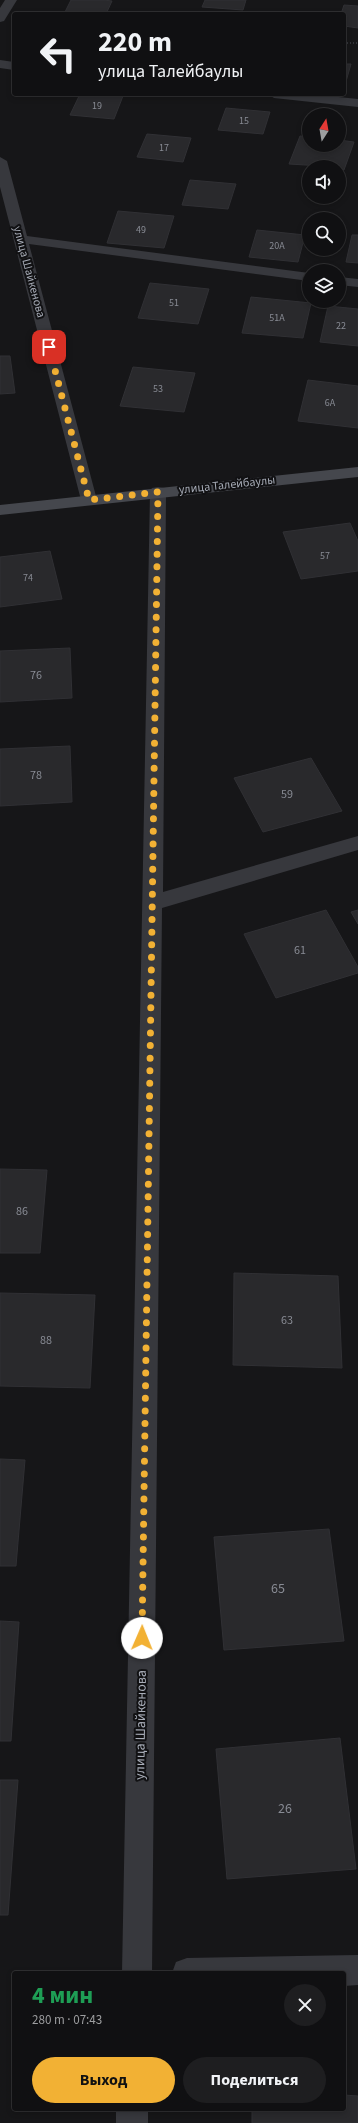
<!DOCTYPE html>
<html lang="ru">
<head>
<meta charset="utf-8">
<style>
  body { margin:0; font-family:"Source Sans 3",sans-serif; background:#1e1e20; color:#f1f3f6; height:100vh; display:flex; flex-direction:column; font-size:15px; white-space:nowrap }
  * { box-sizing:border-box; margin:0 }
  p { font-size:13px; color:#9c9d9f }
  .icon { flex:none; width:22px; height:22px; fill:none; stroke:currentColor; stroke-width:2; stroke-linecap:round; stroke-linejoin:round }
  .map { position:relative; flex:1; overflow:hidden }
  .details { position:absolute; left:12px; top:1971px; width:334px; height:140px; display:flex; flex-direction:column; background:#101012; border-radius:4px; box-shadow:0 2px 6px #0003,0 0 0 1px #303032 }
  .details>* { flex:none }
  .guide { position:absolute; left:12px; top:12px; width:334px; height:84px; border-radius:4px; box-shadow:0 2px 6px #0003,0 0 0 1px #303032; background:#101012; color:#f1f3f6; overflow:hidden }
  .needle { width:26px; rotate:11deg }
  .tools { position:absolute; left:302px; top:108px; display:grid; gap:8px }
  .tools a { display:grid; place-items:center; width:44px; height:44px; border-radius:50%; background:#101012; box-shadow:0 2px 6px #0003,0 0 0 1px #303032; font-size:20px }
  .pin { position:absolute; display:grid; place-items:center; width:34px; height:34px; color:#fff; margin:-17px; border-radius:8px; box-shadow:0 2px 6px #0006 }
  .me { position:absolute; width:44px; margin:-22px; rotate:1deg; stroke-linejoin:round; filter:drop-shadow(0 0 3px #0008) }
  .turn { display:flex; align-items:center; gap:14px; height:84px; padding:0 20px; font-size:18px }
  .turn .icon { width:52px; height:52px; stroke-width:2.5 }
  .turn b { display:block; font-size:28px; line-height:34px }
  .round { display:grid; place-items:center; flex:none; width:42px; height:42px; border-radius:21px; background:#1e1e20 }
  .overview { display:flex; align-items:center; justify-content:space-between; height:68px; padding:0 20px }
  h1 { font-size:24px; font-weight:700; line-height:30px; color:#1e9e55 }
  .cta { display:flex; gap:8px; margin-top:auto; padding:8px 20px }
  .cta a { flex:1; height:46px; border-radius:24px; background:#f2b134; color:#111; font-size:16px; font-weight:700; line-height:46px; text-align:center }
  .cta a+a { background:#1e1e20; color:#f1f3f6 }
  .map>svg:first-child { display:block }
  .building { fill:#29292c; stroke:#303034 }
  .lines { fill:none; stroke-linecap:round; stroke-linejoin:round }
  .path { stroke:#3d3f44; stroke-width:1.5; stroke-dasharray:1 2; stroke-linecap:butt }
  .street { fill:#37383d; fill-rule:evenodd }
  .secondary { fill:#45474d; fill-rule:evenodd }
  .route { stroke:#f2b134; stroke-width:7; stroke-dasharray:0 12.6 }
  .labels { text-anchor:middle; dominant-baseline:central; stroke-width:4; stroke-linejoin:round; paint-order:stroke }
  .far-number-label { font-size:10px; fill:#888b94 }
  .far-street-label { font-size:12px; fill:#a8adb8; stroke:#111113 }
  .number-label { font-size:12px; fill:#888b94 }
  .near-number-label { font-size:14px; fill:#888b94 }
  .street-label { font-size:14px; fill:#a8adb8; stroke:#111113 }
</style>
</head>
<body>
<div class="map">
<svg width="358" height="2123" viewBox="0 0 358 2123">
  <rect width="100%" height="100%" fill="#161618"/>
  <path class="building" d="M71,0H104L112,1L106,14H64Z
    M205,0H246L243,10L202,7Z
    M344,5L358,6V28L344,26V14H341Z
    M344,64H351L345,85H344Z
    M80,94H94L123,96L114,119L70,115Z
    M226,108L270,112L263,134L218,130Z
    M147,134L191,138L183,162L137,157Z
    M300,136L309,137V145H339V140L354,142L344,170H339V167L289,164Z
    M190,180L236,184L228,209L182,205Z
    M118,211L174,216L164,248L107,243Z
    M257,230L305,235L298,262L249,257Z
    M352,235H358V263L346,262Z
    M150,283L209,289L198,324L138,318Z
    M251,297L311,303L303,338L242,333Z
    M328,306L358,309V346L320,342Z
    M0,356H10L15,393L0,394Z
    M133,367L195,373L184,412L120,406Z
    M308,380L358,386V428L298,421Z
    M350,523L358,541V571L301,579L283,532Z
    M50,551L62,599L0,607V557Z
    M70,648L72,698L0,702V651Z
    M70,746L72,802L0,806V749Z
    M311,758L342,811L263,832L234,778Z
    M326,910L358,967V973L276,998L244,934Z
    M358,910V924L351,912Z
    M0,1169L47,1170L40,1253H0Z
    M234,1273L338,1276L342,1368L233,1365Z
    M0,1293L95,1295L90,1388L0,1386Z
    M0,1459L25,1460L16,1566H0Z
    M329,1529L344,1641L224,1650L214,1537Z
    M0,1621L19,1622L11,1741H0Z
    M340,1738L356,1869L227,1879L216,1749Z
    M0,1780H18L8,1915H0Z
    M344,2095L358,2096V2123H252V2109H344Z"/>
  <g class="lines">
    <path class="path" d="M344,43H358"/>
    <path class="street" d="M5,0H17L4,21L0,22V8Z
      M0,60L14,62V70L0,68Z
      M268,94H309L358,99V107L274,98Z
      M0,157L7,161L27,236L309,273V281L29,244L97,500L95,504L89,505L83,504L81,500L0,187Z
      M339,277L358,279V287L339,285Z
      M158,487L164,488L166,492L163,892L358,836V850L162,908L152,1973H122L150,492L152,488Z
      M358,1955V1985L344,1986V1973H172L176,1962L187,1958Z
      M116,2109H148V2123H116Z"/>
    <path class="secondary" d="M358,467V477L0,515V505Z"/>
  </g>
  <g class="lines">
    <path class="route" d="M49,347L89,500L158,492L142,1638"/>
  </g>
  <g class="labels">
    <g class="far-number-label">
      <text x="97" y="106">19</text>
      <text x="244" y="121">15</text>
      <text x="164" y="148">17</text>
      <text x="141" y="230">49</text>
      <text x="277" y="246">20А</text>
      <text x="174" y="303">51</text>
      <text x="277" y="318">51А</text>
      <text x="341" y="326">22</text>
      <text x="158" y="389">53</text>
      <text x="330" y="403">6А</text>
      <text x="325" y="556">57</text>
      <text x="28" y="578">74</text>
    </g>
    <g class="far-street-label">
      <text transform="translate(29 272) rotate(75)">улица Шайкенова</text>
      <text transform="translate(227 485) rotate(-6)">улица Талейбаулы</text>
    </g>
    <g class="number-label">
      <text x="36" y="675">76</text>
      <text x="36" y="775">78</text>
      <text x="287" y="794">59</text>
      <text x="300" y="950">61</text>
      <text x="22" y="1211">86</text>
      <text x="287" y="1320">63</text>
      <text x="46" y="1340">88</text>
    </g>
    <g class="near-number-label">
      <text x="278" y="1589">65</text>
      <text x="285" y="1809">26</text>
    </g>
    <g class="street-label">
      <text transform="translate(141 1725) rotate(-89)">улица Шайкенова</text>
    </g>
  </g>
</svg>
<div class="tools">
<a><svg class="needle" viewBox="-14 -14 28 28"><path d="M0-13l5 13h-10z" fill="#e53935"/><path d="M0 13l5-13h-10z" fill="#9c9d9f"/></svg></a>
<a><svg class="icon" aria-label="sound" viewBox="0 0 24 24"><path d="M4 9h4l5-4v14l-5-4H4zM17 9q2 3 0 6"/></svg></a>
<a><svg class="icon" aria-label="search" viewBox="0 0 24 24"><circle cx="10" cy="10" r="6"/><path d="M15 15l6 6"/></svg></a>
<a><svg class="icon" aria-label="layers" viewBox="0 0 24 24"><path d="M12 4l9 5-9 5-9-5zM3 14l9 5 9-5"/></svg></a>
</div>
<div class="pin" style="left:49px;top:347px;background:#d93025"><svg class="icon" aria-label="arrive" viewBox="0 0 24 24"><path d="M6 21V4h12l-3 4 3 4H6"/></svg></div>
<svg class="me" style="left:142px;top:1638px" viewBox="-20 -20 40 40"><circle r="19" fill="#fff"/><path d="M0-13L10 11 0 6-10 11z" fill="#f2b134"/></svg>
<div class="guide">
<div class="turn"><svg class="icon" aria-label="left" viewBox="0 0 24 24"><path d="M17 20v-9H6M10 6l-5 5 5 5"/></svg><div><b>220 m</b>улица Талейбаулы</div></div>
</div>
<section class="details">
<div class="overview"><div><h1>4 мин</h1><p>280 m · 07:43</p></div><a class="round"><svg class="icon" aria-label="close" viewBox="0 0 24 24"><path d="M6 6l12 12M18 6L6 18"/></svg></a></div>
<div class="cta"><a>Выход</a><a>Поделиться</a></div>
</section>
</div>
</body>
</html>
